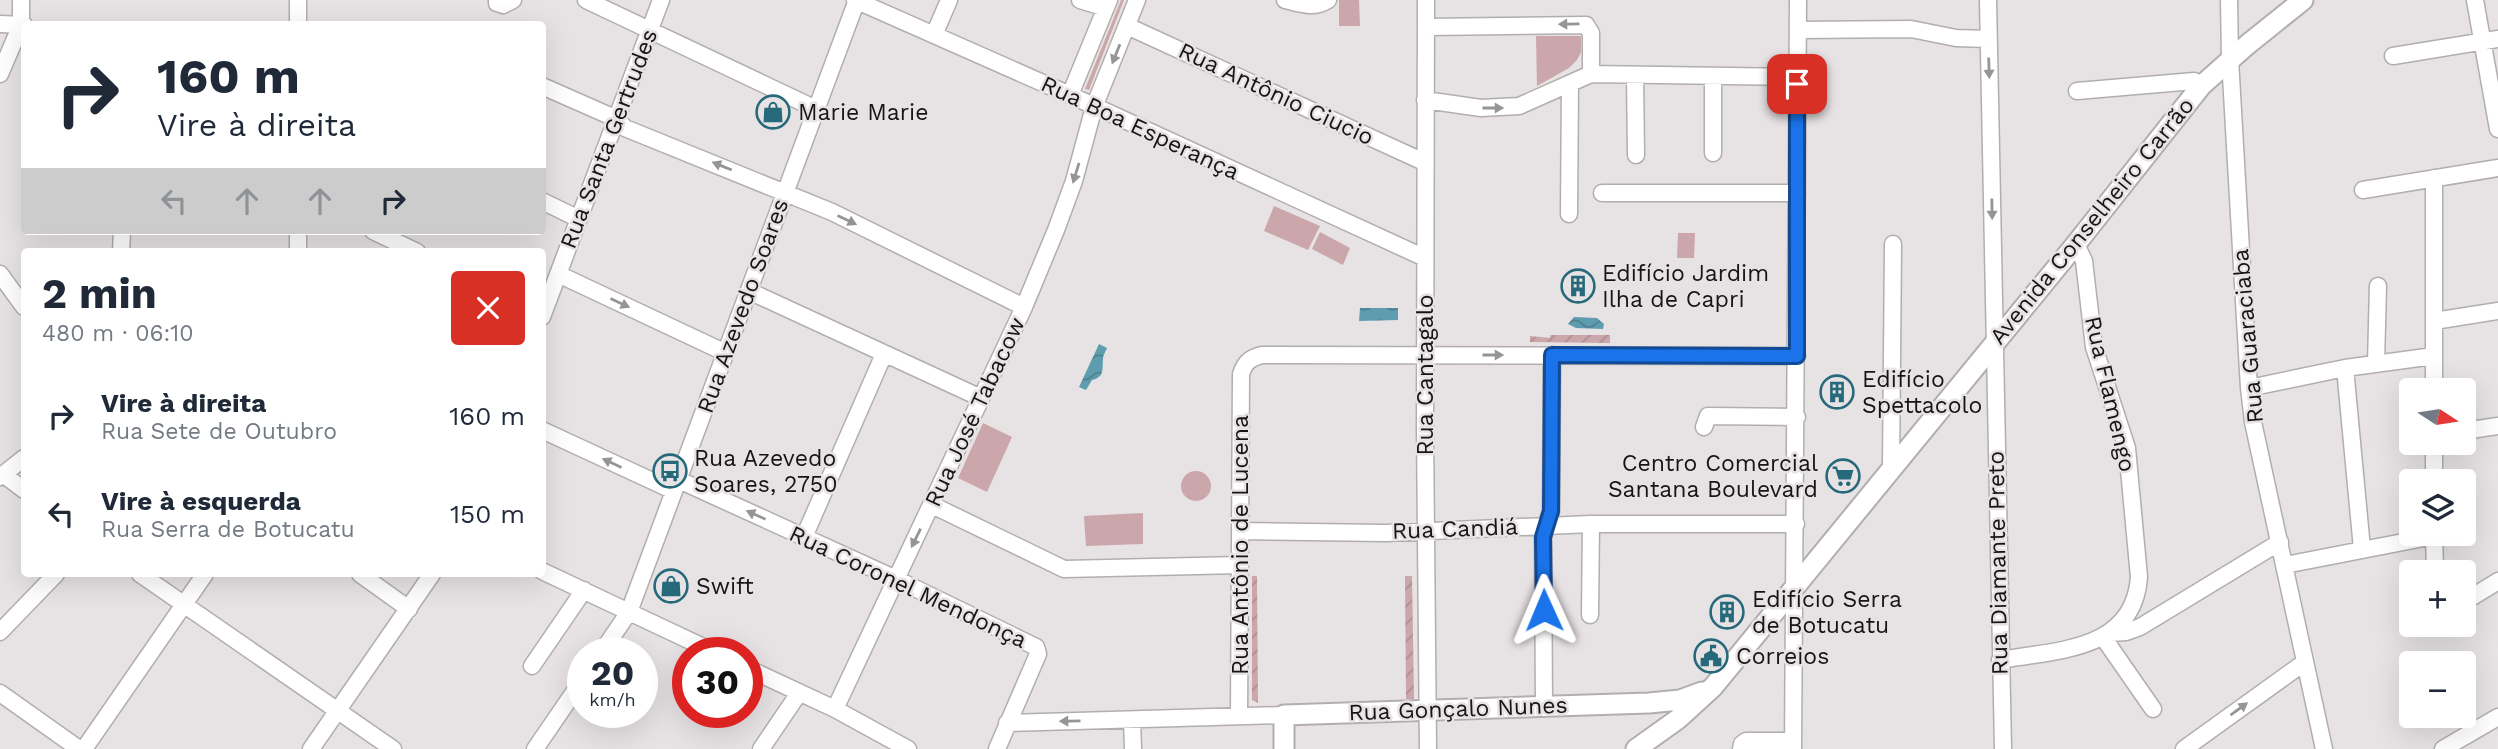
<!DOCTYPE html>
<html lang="pt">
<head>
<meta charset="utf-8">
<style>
  body { margin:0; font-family:"Work Sans",sans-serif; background:#f2f2f3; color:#1f2937; height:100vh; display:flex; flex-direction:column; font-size:26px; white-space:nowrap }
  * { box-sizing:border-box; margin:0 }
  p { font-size:23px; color:#747a83 }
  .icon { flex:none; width:38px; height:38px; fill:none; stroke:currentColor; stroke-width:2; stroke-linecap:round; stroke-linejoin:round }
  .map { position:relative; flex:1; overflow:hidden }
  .drawer { position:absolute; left:21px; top:248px; width:525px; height:329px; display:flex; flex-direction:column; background:#fff; border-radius:7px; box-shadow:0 7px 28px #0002 }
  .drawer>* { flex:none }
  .top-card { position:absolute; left:21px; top:21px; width:525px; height:214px; border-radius:7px; box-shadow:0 7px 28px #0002; background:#fff; color:#1f2937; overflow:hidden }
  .needle { width:46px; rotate:102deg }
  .controls { position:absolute; left:2399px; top:378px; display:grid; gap:14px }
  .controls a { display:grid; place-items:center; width:77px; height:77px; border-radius:7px; background:#fff; box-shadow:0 7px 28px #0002; font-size:35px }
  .speed { position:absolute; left:567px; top:637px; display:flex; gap:14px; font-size:35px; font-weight:700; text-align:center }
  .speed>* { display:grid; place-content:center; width:91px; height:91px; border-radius:50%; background:#fff; box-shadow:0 7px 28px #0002; line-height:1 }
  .speed small { font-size:18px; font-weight:400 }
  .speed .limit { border:10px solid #d22; background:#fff; color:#111 }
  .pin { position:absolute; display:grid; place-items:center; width:60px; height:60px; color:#fff; margin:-30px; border-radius:14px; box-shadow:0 4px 10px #0006 }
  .me { position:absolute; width:77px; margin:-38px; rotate:359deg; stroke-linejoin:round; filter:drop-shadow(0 0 5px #0008) }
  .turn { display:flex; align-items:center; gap:24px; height:147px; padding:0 21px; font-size:32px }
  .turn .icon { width:91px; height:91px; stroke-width:2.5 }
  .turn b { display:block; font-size:49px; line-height:60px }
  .lanes { display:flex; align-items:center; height:66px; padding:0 21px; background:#0003; justify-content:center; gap:35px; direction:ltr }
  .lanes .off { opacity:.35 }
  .round { display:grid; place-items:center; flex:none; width:74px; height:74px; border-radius:7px; background:#f2f2f3 }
  .headline { display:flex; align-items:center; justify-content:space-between; height:119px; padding:0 21px }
  h1 { font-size:42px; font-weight:700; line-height:52px }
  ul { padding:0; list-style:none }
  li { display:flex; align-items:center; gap:21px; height:98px; padding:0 21px }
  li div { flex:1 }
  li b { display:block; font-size:26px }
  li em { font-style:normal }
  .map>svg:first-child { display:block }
  .park { fill:#cba6aa }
  .garden { fill:url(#garden-furrows) }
  .water { fill:url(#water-waves) }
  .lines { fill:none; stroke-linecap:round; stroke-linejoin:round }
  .minor-casing { stroke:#b2aeae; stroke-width:19 }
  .major-casing { stroke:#b2aeae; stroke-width:23 }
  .minor { stroke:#fff; stroke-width:16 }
  .major { stroke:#fff; stroke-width:19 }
  .oneway { fill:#969595 }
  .route-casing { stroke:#114b97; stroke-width:18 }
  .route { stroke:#1a73e8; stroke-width:12 }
  .labels { text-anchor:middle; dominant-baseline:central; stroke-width:5; stroke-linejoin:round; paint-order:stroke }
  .street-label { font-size:23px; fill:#161414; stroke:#e7e2e3 }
  .poi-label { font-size:23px; fill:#161414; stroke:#e7e2e3; text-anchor:start }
</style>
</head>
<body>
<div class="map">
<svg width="2498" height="749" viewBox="0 0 2498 749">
  <defs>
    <pattern id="garden-furrows" width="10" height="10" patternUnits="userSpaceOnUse" patternTransform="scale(1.75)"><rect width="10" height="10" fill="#cba6aa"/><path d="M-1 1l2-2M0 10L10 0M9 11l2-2" fill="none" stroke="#ae8e91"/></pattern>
    <pattern id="water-waves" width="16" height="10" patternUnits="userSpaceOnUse" patternTransform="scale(1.75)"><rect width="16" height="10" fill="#5e9daf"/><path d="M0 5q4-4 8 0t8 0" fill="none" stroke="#4d7f8d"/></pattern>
  </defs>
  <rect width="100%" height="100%" fill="#e7e2e3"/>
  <path class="park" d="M1121,0H1124L1089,90L1085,89Z
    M1339,0H1359L1360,26H1339Z
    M1536,36H1581V52L1577,60L1569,68L1537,86Z
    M1274,206L1320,226L1308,250L1264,231Z
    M1320,232L1350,248L1343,265L1312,249Z
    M1678,233H1695L1694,258H1677Z
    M983,423L1012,437L987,492L958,478Z
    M1181 486a15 15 0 1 1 30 0a15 15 0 1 1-30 0Z
    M1143,513V544L1086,546L1084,516Z"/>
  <path class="garden" d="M1550,335H1610V343L1530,342V336L1550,338Z
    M1252,576H1257L1258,703L1252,700Z
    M1405,576H1412L1414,699H1406Z"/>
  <path class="water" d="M1360,308H1398V320L1359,321Z
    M1574,317L1597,318L1604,324L1603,329L1576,328L1568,324Z
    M1099,344L1107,348C1106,351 1103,355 1103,359C1102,369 1105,377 1092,380L1086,390L1079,387Z"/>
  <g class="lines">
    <defs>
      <path id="minor" d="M497,0V3L503,5L513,0
        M586,0L816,109
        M855,0L1070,95L1425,258
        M1080,0L1106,8
        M1285,0C1301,4 1314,9 1328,0
        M1426,0L1425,430L1428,749
        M1988,0L2003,749
        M2229,0L2230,59L2249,388L2253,422L2324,749
        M2475,0L2498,129
        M0,24L24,25
        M298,24V0
        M1127,26L1424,162
        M1426,27L1586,25L1591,33V74
        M1798,30L1911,29L1956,38L1988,39
        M934,35L949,0
        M2393,56L2498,39
        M0,74L21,25V0
        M1635,75L1636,155
        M542,86L617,119L625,128L832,212L1024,307
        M2077,91L2194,81L2202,85
        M1070,95L1109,0
        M1425,100L1481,108L1519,106L1591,74L1797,77
        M1713,153V76
        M2363,190L2498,168
        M1602,193H1797
        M542,201L579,219
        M1569,214L1570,84
        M298,231V252
        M373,231L417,252
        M121,252L122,231
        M0,274L24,307
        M558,274L726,353
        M749,291L981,398
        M542,317L661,0
        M2434,321L2498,311
        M2376,363L2378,286
        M2345,368L2362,549
        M2249,388L2345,368L2434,356
        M2434,390V178
        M1704,427L1708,416L1797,417
        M542,430L674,491
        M2464,431L2498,426
        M1891,469L1893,244
        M3,474L24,490
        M0,477L24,458
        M679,480L896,579L1036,647L1038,654L997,749
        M2434,481V443
        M932,505L1064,569L1240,565
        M1240,531L1386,533L1591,524H1796
        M2434,534L2435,572
        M804,537L884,354
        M2285,565L2434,536
        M542,571L716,653
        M140,574L393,749
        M360,574L409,609
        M2464,602L2498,581
        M1590,615L1591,524
        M0,632L56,574
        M2111,633L2126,632L2140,627L2280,542
        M2103,637L2153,709
        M601,653L629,612L857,0
        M2000,660C2057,650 2134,651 2139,577L2127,448L2094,347L2084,261L2076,244
        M532,666L584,590
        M747,668L835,709L908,749
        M0,693L79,749
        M1544,708L1543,537L1551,511L1552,355
        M835,709L1024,307L1056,230L1074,181L1094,107L1137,0
        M1239,716L1241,374C1245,362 1250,358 1262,355L1797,356
        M1132,720L1133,749
        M1007,723L1284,715
        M84,749L205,574
        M311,749L432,574
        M535,749L583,679
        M761,749L799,693
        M1741,749L1742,744L1746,741H1793
        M1793,749L1798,0
        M2184,749L2305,662
        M2443,749L2498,717"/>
      <path id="major" d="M1284,749V715L1649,703L1680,700L1702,692
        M1636,749L1678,719L1713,687L2076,244L2201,86L2247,45L2303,0"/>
    </defs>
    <use href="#minor" class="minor-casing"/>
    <use href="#major" class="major-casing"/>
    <use href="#minor" class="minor"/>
    <use href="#major" class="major"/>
  </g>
  <defs><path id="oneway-solid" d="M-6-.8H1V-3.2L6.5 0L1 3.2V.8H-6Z" transform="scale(1.75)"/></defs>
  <g class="oneway">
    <use href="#oneway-solid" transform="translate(1569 24) rotate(179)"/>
    <use href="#oneway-solid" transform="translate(1116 54) rotate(112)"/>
    <use href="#oneway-solid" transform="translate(1989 68) rotate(88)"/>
    <use href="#oneway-solid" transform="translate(1493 108)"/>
    <use href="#oneway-solid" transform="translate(722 166) rotate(-158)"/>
    <use href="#oneway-solid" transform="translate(1076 173) rotate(107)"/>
    <use href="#oneway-solid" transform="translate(1992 209) rotate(89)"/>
    <use href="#oneway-solid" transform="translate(847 220) rotate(26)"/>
    <use href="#oneway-solid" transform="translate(620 303) rotate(25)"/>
    <use href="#oneway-solid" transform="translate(1493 355)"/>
    <use href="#oneway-solid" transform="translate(612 463) rotate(-155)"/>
    <use href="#oneway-solid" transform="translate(756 515) rotate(-156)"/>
    <use href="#oneway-solid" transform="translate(916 538) rotate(116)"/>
    <use href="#oneway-solid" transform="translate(2239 709) rotate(-36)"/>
    <use href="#oneway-solid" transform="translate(1070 721) rotate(179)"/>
  </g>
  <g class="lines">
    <defs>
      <path id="route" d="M1544,610L1543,537L1551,511L1552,355L1797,356V84"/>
    </defs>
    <use href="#route" class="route-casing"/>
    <use href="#route" class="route"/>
  </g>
  <defs>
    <symbol id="shop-ring" viewBox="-11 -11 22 22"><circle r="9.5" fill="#e7e2e3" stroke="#26697b" stroke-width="1.5"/><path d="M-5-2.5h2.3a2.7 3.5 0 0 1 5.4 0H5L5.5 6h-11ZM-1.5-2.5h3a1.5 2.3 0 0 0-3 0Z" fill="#26697b"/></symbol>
    <symbol id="building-ring" viewBox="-11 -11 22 22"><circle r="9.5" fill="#e7e2e3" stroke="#26697b" stroke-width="1.5"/><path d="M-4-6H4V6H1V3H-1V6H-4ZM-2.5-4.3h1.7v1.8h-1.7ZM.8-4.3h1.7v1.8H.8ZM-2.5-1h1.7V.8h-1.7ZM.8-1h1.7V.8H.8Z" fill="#26697b"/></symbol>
    <symbol id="bus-ring" viewBox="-11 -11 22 22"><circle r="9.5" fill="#e7e2e3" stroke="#26697b" stroke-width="1.5"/><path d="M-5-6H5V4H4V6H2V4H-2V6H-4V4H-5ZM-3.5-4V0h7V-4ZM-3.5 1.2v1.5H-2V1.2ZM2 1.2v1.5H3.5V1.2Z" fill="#26697b"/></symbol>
    <symbol id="supermarket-ring" viewBox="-11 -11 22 22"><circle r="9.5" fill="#e7e2e3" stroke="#26697b" stroke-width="1.5"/><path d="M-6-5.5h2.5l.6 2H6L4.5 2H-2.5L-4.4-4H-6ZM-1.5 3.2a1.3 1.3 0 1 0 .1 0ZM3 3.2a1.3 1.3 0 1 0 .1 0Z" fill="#26697b"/></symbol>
    <symbol id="civic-ring" viewBox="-11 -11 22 22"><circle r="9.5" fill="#e7e2e3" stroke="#26697b" stroke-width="1.5"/><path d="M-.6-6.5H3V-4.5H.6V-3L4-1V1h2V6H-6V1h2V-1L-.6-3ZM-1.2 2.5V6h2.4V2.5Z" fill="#26697b"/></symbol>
  </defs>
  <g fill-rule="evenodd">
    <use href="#shop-ring" x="754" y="93" width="38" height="38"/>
    <use href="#building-ring" x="1559" y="267" width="38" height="38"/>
    <use href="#building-ring" x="1818" y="373" width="38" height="38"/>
    <use href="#bus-ring" x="651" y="452" width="38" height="38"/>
    <use href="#supermarket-ring" x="1824" y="457" width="38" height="38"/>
    <use href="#shop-ring" x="652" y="567" width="38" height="38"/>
    <use href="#building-ring" x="1708" y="593" width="38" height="38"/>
    <use href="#civic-ring" x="1692" y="637" width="38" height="38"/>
  </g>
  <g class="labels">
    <g class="street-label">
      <text transform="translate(1276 94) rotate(25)">Rua Antônio Ciucio</text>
      <text transform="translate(1140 128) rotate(25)">Rua Boa Esperança</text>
      <text transform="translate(609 139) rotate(-69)">Rua Santa Gertrudes</text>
      <text transform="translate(2092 221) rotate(-51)">Avenida Conselheiro Carrão</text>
      <text transform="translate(743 306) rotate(-70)">Rua Azevedo Soares</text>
      <text transform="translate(2248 336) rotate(-95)">Rua Guaraciaba</text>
      <text transform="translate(1425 375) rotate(-90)">Rua Cantagalo</text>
      <text transform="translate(2110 394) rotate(77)">Rua Flamengo</text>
      <text transform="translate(975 412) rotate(-65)">Rua José Tabacow</text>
      <text transform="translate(1455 529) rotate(-2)">Rua Candiá</text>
      <text transform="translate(1240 545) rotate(-90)">Rua Antônio de Lucena</text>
      <text transform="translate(1998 563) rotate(-91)">Rua Diamante Preto</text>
      <text transform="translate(908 587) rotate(25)">Rua Coronel Mendonça</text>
      <text transform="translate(1458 709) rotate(-2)">Rua Gonçalo Nunes</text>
    </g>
    <g class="poi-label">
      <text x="798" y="112">Marie Marie</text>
      <text x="1602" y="273">Edifício Jardim<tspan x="1602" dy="26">Ilha de Capri</tspan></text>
      <text x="1862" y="379">Edifício<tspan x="1862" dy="26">Spettacolo</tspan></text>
      <text x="694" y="458">Rua Azevedo<tspan x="694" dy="26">Soares, 2750</tspan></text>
      <text x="1818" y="463" text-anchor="end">Centro Comercial<tspan x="1818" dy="26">Santana Boulevard</tspan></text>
      <text x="696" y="586">Swift</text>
      <text x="1752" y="599">Edifício Serra<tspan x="1752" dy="26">de Botucatu</tspan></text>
      <text x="1736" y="656">Correios</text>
    </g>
  </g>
</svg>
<div class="controls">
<a><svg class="needle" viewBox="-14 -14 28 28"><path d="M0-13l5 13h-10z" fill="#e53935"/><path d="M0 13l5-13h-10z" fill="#747a83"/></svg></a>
<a><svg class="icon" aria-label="layers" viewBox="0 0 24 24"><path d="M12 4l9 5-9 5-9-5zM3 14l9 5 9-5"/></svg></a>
<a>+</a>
<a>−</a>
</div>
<div class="speed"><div>20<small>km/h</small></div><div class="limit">30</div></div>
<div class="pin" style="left:1797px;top:84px;background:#d93025"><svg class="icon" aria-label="arrive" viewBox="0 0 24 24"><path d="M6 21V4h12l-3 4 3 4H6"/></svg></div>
<svg class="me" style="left:1544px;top:610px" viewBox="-20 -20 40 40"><path d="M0-17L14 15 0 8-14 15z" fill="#1a73e8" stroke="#fff" stroke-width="4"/></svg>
<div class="top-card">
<div class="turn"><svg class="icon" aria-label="right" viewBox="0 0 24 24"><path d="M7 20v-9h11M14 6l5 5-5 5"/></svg><div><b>160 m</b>Vire à direita</div></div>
<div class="lanes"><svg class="icon off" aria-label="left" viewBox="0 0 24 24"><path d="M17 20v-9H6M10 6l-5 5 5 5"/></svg><svg class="icon off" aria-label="ahead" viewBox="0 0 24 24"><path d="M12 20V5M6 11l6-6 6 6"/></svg><svg class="icon off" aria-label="ahead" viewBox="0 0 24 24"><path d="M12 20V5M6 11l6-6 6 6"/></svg><svg class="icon" aria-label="right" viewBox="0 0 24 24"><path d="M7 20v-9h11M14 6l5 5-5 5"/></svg></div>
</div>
<section class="drawer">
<div class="headline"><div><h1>2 min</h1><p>480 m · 06:10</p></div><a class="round" style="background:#d93025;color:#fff"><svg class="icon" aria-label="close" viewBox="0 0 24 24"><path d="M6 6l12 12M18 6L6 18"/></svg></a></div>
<ul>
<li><svg class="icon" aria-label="right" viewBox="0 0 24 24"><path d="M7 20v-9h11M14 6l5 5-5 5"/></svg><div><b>Vire à direita</b><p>Rua Sete de Outubro</p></div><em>160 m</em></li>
<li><svg class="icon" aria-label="left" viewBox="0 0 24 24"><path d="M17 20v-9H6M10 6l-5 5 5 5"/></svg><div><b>Vire à esquerda</b><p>Rua Serra de Botucatu</p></div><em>150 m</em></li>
</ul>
</section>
</div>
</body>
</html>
